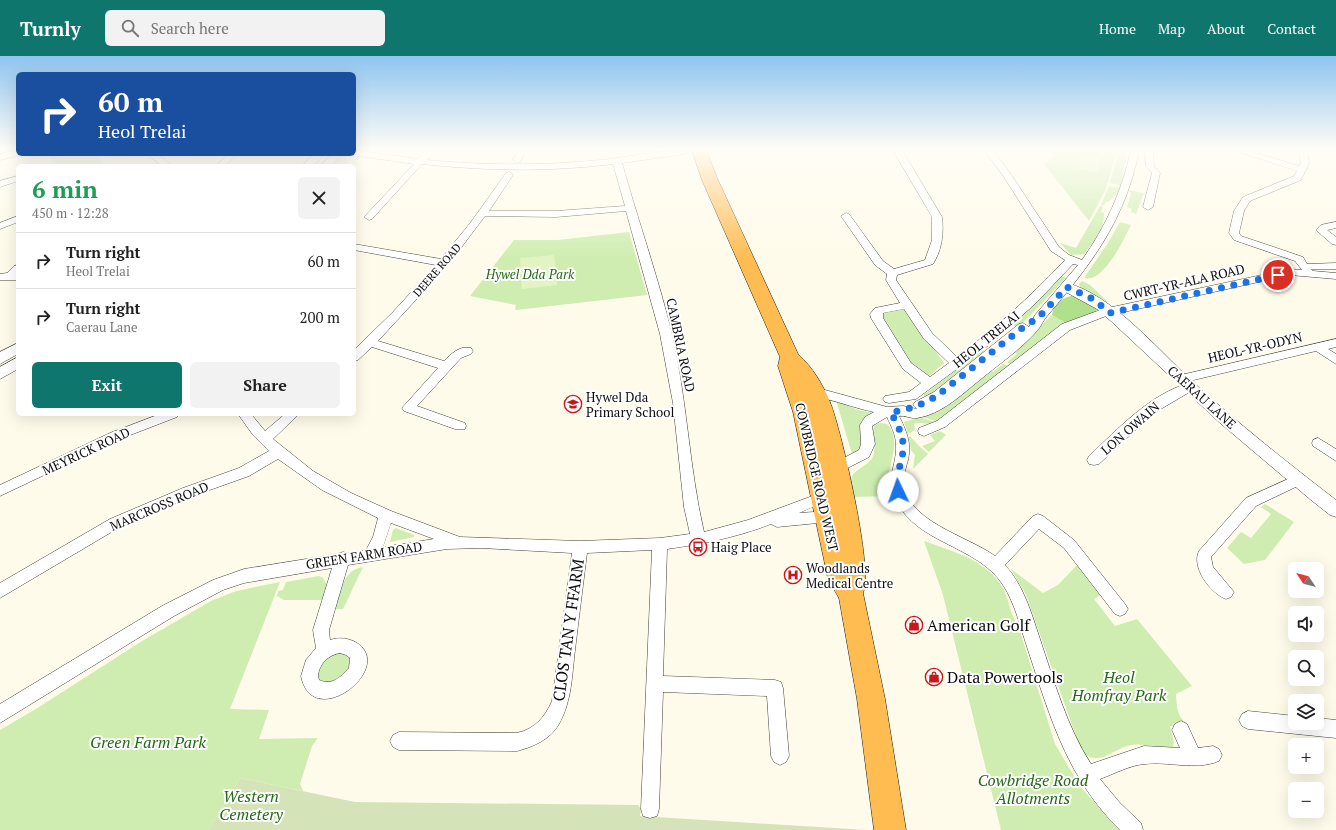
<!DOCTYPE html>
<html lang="en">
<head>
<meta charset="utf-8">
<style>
  body { margin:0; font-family:"PT Serif",serif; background:#f2f2f2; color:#222; height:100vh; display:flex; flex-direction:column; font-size:15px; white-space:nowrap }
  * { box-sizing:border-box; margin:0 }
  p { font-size:13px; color:#767676 }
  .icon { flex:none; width:22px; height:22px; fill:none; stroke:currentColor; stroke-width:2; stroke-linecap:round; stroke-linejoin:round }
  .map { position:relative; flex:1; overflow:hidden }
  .drawer { position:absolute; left:16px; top:108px; width:340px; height:252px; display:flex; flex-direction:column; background:#fff; border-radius:6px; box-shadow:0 4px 16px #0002 }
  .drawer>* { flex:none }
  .guide { position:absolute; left:16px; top:16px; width:340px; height:84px; border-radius:6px; box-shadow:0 4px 16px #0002; background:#1a4fa0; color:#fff; overflow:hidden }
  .needle { width:26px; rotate:305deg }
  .tools { position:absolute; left:1288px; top:506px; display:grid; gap:8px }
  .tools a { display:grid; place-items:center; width:36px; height:36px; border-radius:6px; background:#fff; box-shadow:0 4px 16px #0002; font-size:20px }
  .pin { position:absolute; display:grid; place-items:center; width:34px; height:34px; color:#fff; margin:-17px; border:2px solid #fff; border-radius:50%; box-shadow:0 1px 4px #0007 }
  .me { position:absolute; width:44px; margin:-22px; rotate:357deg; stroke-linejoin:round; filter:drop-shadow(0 0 3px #0008) }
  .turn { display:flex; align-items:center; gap:14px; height:84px; padding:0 16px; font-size:18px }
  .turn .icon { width:52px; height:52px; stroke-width:2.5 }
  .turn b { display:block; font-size:28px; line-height:34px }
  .round { display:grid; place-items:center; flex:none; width:42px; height:42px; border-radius:6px; background:#f2f2f2 }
  .overview { display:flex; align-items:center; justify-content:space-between; height:68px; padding:0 16px }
  h1 { font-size:24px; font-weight:700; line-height:30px; color:#1e9e55 }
  .action { display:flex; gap:8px; margin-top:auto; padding:8px 16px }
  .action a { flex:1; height:46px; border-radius:6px; background:#0f766e; color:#fff; font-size:16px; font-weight:700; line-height:46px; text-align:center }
  .action a+a { background:#f2f2f2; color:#222 }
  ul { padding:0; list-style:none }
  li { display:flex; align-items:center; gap:12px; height:56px; padding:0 16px; border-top:1px solid #e0e0e0 }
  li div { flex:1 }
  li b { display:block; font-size:15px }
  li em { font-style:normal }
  header { display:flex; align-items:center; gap:24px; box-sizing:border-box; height:56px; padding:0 20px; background:#0f766e; color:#fff }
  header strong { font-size:19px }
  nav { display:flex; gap:22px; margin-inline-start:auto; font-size:14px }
  .search { width:280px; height:36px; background:#f2f2f2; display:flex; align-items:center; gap:10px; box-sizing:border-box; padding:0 14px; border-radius:6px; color:#767676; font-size:15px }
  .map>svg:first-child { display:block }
  .green { fill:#cfedb0 }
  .forest { fill:#b1e08d }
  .cemetery { fill:#d5e3b9 }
  .pitch { fill:#e2f4c2 }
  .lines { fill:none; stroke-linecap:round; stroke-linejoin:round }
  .minor-casing { stroke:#3f3f3f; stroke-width:1 }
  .tertiary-casing { stroke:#3f3f3f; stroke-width:1 }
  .trunk-casing { stroke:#1d1d1d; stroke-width:1 }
  .minor { fill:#fff; fill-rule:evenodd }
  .tertiary { fill:#fff; fill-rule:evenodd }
  .trunk { fill:#ffbc51; fill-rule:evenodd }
  .route { stroke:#1a73e8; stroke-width:7; stroke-dasharray:0 12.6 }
  .labels { text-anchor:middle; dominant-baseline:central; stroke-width:4; stroke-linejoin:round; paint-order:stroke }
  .far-street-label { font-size:11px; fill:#0c0c0c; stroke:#fff }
  .park-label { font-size:13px; font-style:italic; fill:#266916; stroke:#fff }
  .street-label { font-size:13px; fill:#0c0c0c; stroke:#fff }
  .poi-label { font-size:13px; fill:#0c0c0c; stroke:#fff; text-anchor:start }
  .near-poi-label { font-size:16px; fill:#0c0c0c; stroke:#fff; text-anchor:start }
  .near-street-label { font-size:16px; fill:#0c0c0c; stroke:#fff }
  .near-park-label { font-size:16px; font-style:italic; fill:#266916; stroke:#fff }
</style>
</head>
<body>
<header>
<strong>Turnly</strong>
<div class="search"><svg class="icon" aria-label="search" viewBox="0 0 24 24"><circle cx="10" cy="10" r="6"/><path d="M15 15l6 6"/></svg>Search here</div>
<nav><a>Home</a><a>Map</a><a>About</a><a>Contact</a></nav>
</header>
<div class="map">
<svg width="1336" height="774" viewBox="0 0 1336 774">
  <rect width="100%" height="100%" fill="#fffbea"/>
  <path class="green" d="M1049,94H1117L1105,135L1089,165L1044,108L1054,100Z
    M1119,94H1129L1121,128L1123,130L1110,127Z
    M47,98H95L104,106L93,110H55Z
    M1109,130L1123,133L1108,146H1106L1103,150L1101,149Z
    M1129,134L1144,137L1136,158L1131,156L1132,153L1127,151L1131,138Z
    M1100,150L1103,151L1101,156L1104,157C1105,172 1093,187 1084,198L1071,199L1060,187L1076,192Z
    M1120,166L1131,169C1124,183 1103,228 1084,222L1108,187Z
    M629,176L647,239L516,254L515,253L516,249L470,240L514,184H558Z
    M1061,220L1066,222L1018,272L1012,269Z
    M1082,225L1090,229L1108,246H1106L1080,231L1079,228Z
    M902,253L906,255L914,265L944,307L928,321L913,313L880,257Z
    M1052,259L1067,267L1012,309L1007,306L1017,298L1013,296Z
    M983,294L988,297L928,342L923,339Z
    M1003,308L1010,310L938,366L923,361L929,359L990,314L993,316Z
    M836,344L858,354L873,357L861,368L863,379L862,393L852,398Z
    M920,361L937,367C928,370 922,365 914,368L915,374L908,378L904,366Z
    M880,367L887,368C903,386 887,407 889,427L881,428L883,439L892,438L893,440L852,441C852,436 850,430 851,425C851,413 869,411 873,400C877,390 871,379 874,369Z
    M940,375L946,379L929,396L922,390L935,385L930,379Z
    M910,380L920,391L928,398L913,413L915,399L911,394L909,381Z
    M1265,448L1294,466L1265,504L1244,508L1227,492L1241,476L1251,482L1271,458L1261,451Z
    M396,472L414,479V481L390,486L393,474Z
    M924,485C952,495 987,504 1003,532C1009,544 1010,558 1018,569L1055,688L1080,730L1119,774H1001L943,539Z
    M1077,509L1101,539L1094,543L1115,570L1137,563L1192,630L1176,638C1177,655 1177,660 1190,671L1170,670L1174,687L1173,691C1159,692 1145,687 1131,689C1119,691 1105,704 1093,702C1084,700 1082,693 1078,686L1026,539L1011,513L1043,537L1058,529Z
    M363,511L343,553H335C341,536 342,514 363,511Z
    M319,520L323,522L327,529L322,544H284L277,540L278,535L283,534L286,526Z
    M280,526L230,653L269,654L259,683L318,682L312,690L300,728L303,735L240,722L209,774H0V674L39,651L142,585L211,545L236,535Z
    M341,595L352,603L350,613L331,627L321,625L318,622L319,606Z"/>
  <path class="forest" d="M1071,240H1076L1097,253L1096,256L1066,267L1052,259C1053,249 1062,242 1071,240Z"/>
  <path class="cemetery" d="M240,722L355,746L638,749L641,753L640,760L867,774H209Z"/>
  <path class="pitch" d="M1082,99L1100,102L1098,117L1079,113Z
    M554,199L557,229L522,233L520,202Z"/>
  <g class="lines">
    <defs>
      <path id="minor" d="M18,94V98L21,99L0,104V98Z
        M354,94L418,103L426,94H435L427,104C480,109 535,110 589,105C622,103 655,94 689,94L685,98L622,107C638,164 658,221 672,278C687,343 689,411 704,476L748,464L815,439L832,448L834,452L823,465L818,467L777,471L771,468C738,481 703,488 667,493L663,620L775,624L781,626L783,632L789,700L786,706L780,709L774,706L771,700L767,640L663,636L659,753L657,760L650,762L643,760L641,753L652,494L587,497C583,529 579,561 575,594C572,618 572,645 559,668C551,683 533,691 517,695L399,694L393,691L390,685L393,679L399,676L517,677C535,673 545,661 552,645L572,497L481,492L447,493L348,509L329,574L330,584C339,581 349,582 357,587C396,613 312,677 301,620L306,604L316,592L313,574L332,512L244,527L223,534L174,560L0,667V648L162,550L213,524L244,513L337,498L343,496L347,497L366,494L373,481L378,462L322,434L278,403L249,420L193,440L120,471L0,542V527L110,463L183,432L239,412L269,395L253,379L238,358H251L265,375L285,358H299L273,383L313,415L351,437L391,455L460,481L580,485L660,482L690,478L684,451L673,347L660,278L626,155L556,161L485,160L448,209L378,285L444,305C451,298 460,289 471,292L473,295L471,298L461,302L417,350L465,367L466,370L465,373H455L404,355L402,352L438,312L372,291L358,304L354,305V294L393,256L436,209L354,194V188L441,203L471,166L506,117L509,116L513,119L489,155H556L625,150L613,108C550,116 486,115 422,108L372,163L369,164L364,161L366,159L414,108L351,99L354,98ZM813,451L815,453L814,456L799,457ZM391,467L434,483L383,491ZM340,597L346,599L350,602L349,612C341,621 332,630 319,624L318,620C319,608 328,599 340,597Z
        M518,94H526L520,106L517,107L513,104Z
        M893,94H902L942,161C944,177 942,194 933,208L897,219L896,224L932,277L957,301C996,272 1031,240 1065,204L1051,195L1004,121L984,94H993L1012,120L1059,191L1069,199L1082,204C1106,170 1122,135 1131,94H1139C1126,163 1092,207 1048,259C1043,264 1041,271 1036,276C1020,294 999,308 981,323C961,339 942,358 917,362C911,363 905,359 899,360C906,374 912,387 908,404C906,411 904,417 904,425C904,465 968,480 995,500L1033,460L1038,458L1043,460L1074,484L1125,548L1128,553L1125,558L1120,560L1115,558L1064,492L1039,473L1005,509C1024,530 1031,556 1040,583C1054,625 1067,671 1091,708L1144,690L1180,692L1172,674L1175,668L1181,665L1187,668L1198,692L1213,690L1219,693L1222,699L1219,705C1195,715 1169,705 1145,708C1130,709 1114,718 1100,723L1120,747L1141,767L1143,774H1120C1068,723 1051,664 1029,597C1021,574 1016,549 1003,529C977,489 919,489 896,445C884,422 897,412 896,389C896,379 891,370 887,361L872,370L875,388L869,401L836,418L831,417L829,413L836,406L859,394L861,388L860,369L865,361L874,356C858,353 843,347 826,343C819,341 812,345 805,343L803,340L805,337L825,334L887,351L903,350L917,353L913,349L915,346L934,336L1019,268L1023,267L1029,271L1035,259L1078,209L1073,208L1037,246L994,285L961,310L916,343L889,347L885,346L883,343L885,340L909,336L921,327L903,313L871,262L870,258L875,252L900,247L886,224L887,218L875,209L841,160L846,157L849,158L883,205L894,213L925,204L932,184V161ZM904,253L924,283L949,307L930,321L911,307L883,262V257Z
        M1145,94H1153L1154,110L1160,117L1153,151L1148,154L1143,151L1152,117L1146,110Z
        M1233,94H1247L1299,110L1301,107L1299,94H1307L1309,107L1301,124L1250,145L1244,155L1239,177L1241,180L1303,201L1307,208L1336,207V213H1311L1313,215L1336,217V223L1290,219L1106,260L1070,274L945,371L924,380L919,378L918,375L919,372L937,365L1062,268L1103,253L1290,213L1302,214L1295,205L1234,184L1229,177L1234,155L1243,141L1294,120L1297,115Z
        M147,98H157L172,110H162Z
        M228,98H237L225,110H216Z
        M18,120V125L0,131V125Z
        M18,160V166L0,173V167Z
        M1336,166V172L1327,174L1336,181V189L1332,188L1316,174L1321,169Z
        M18,209V224H0V218L7,217L14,210Z
        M1336,283V291L1328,293L1336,298V308L1316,295L1181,327L1177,326L1175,323L1177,320L1181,319Z
        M1189,327L1193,328L1195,331L1193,334L1154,357L1099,408L1094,409L1089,408L1087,404L1089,400C1118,373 1150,338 1189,327Z
        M160,358H179L177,361L120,383L0,440V429L110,377Z
        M1318,382L1336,393V405L1313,390L1312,387L1313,384Z
        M1297,419L1302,420L1304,424L1302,428L1256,450L1211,501L1213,511L1234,536L1231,541L1226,543C1210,537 1191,511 1199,495L1246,442Z
        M1248,655L1295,660V667H1317V662L1336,664V682L1248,673L1242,670L1239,664L1242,658Z"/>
      <path id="tertiary" d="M314,98H325L313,110H302Z
        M332,98H343L331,110H320Z
        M1067,227C1113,239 1160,296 1195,328C1240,369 1288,407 1336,444V461L1330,459L1311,444L1220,367L1112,266L1097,253L1062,234L1060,231L1062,228Z
        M18,287V298L0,308V296Z
        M18,301V313L0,323V311Z"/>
      <path id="trunk" d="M692,94H706L718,124L798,298C813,312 822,327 830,346C841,373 874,515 863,537L885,643L906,774H874L857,643L839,542L828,523L793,356L778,310L780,301L702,124Z"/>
    </defs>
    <use href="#minor" class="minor-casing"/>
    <use href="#tertiary" class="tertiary-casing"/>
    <use href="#trunk" class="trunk-casing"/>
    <use href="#minor" class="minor"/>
    <use href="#tertiary" class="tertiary"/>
    <use href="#trunk" class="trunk"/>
  </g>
  <linearGradient id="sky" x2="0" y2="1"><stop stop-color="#8ec4f0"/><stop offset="0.46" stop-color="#fffdf6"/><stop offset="1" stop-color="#fffdf6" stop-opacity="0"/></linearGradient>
  <rect width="1336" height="203" fill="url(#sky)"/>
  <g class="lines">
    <path class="route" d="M898,435C894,417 903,408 903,392C904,379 896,367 891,356C906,355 926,347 938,339L1026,269L1038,262L1067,231L1093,243L1110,257L1278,219"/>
  </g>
  <defs>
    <symbol id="school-ring" viewBox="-11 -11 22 22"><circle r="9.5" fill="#fff" stroke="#c9161b" stroke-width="1.5"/><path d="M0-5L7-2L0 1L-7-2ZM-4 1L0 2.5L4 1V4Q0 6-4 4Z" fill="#c9161b"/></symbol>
    <symbol id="bus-ring" viewBox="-11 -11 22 22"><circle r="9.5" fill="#fff" stroke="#c9161b" stroke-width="1.5"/><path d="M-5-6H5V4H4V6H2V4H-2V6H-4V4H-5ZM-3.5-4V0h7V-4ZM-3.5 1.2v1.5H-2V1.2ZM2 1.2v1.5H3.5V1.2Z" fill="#c9161b"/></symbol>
    <symbol id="hospital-ring" viewBox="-11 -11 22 22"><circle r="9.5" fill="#fff" stroke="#c9161b" stroke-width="1.5"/><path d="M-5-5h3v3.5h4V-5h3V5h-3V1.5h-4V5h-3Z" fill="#c9161b"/></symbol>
    <symbol id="shop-ring" viewBox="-11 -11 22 22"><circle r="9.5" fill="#fff" stroke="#c9161b" stroke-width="1.5"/><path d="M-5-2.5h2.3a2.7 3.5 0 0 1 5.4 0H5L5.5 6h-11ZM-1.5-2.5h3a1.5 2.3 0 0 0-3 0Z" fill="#c9161b"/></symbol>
  </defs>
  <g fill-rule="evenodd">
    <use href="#school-ring" x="563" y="338" width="20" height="20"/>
    <use href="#bus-ring" x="688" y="481" width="20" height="20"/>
    <use href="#hospital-ring" x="783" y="509" width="20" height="20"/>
    <use href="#shop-ring" x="904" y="559" width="20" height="20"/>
    <use href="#shop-ring" x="924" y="611" width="20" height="20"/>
  </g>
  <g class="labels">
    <g class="far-street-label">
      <text transform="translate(437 214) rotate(-49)">DEERE ROAD</text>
    </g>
    <g class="park-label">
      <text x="530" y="218">Hywel Dda Park</text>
    </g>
    <g class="street-label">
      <text transform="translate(1184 226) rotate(-13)">CWRT-YR-ALA ROAD</text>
      <text transform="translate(986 283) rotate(-39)">HEOL TRELAI</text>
      <text transform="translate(681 289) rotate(78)">CAMBRIA ROAD</text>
      <text transform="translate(1255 291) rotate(-13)">HEOL-YR-ODYN</text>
      <text transform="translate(1202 341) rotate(42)">CAERAU LANE</text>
      <text transform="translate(1130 372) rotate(-41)">LON OWAIN</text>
      <text transform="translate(86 395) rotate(-25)">MEYRICK ROAD</text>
      <text transform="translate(817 421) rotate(77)">COWBRIDGE ROAD WEST</text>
      <text transform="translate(159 450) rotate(-23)">MARCROSS ROAD</text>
      <text transform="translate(364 499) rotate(-9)">GREEN FARM ROAD</text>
    </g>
    <g class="poi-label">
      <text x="586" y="341">Hywel Dda<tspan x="586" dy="15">Primary School</tspan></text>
      <text x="711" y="491">Haig Place</text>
      <text x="806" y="512">Woodlands<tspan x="806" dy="15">Medical Centre</tspan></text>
    </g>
    <g class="near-poi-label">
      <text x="927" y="569">American Golf</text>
      <text x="947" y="621">Data Powertools</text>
    </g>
    <g class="near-street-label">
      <text transform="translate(568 574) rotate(-82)">CLOS TAN Y FFARM</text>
    </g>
    <g class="near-park-label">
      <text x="1119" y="621">Heol<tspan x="1119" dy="18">Homfray Park</tspan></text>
      <text x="148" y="686">Green Farm Park</text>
      <text x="1033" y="724">Cowbridge Road<tspan x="1033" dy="18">Allotments</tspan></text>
      <text x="251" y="740">Western<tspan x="251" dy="18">Cemetery</tspan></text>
    </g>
  </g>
</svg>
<div class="tools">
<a><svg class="needle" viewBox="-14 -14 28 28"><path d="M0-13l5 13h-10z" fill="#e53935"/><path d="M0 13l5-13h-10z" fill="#767676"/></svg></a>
<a><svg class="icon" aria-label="sound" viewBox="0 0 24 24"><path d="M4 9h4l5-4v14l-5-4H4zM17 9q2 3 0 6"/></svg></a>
<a><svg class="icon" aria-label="search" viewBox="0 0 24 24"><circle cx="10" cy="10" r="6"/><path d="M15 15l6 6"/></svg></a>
<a><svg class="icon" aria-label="layers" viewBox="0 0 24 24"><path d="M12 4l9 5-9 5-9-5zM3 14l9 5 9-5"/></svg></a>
<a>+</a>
<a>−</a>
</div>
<div class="pin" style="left:1278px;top:219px;background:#d93025"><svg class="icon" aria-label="arrive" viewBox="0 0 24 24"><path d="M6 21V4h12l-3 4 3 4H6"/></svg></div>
<svg class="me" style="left:898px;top:435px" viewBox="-20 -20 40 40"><circle r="19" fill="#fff"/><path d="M0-13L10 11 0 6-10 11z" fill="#1a73e8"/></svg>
<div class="guide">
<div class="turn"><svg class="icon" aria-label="right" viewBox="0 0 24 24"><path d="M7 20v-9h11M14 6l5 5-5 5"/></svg><div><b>60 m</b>Heol Trelai</div></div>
</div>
<section class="drawer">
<div class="overview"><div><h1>6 min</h1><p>450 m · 12:28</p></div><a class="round"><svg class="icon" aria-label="close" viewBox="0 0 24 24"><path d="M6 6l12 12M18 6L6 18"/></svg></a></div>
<ul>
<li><svg class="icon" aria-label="right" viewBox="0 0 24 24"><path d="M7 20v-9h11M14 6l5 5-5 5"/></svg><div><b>Turn right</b><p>Heol Trelai</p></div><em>60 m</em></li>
<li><svg class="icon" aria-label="right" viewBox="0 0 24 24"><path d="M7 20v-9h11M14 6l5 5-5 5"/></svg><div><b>Turn right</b><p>Caerau Lane</p></div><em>200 m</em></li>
</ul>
<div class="action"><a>Exit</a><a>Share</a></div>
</section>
</div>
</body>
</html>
